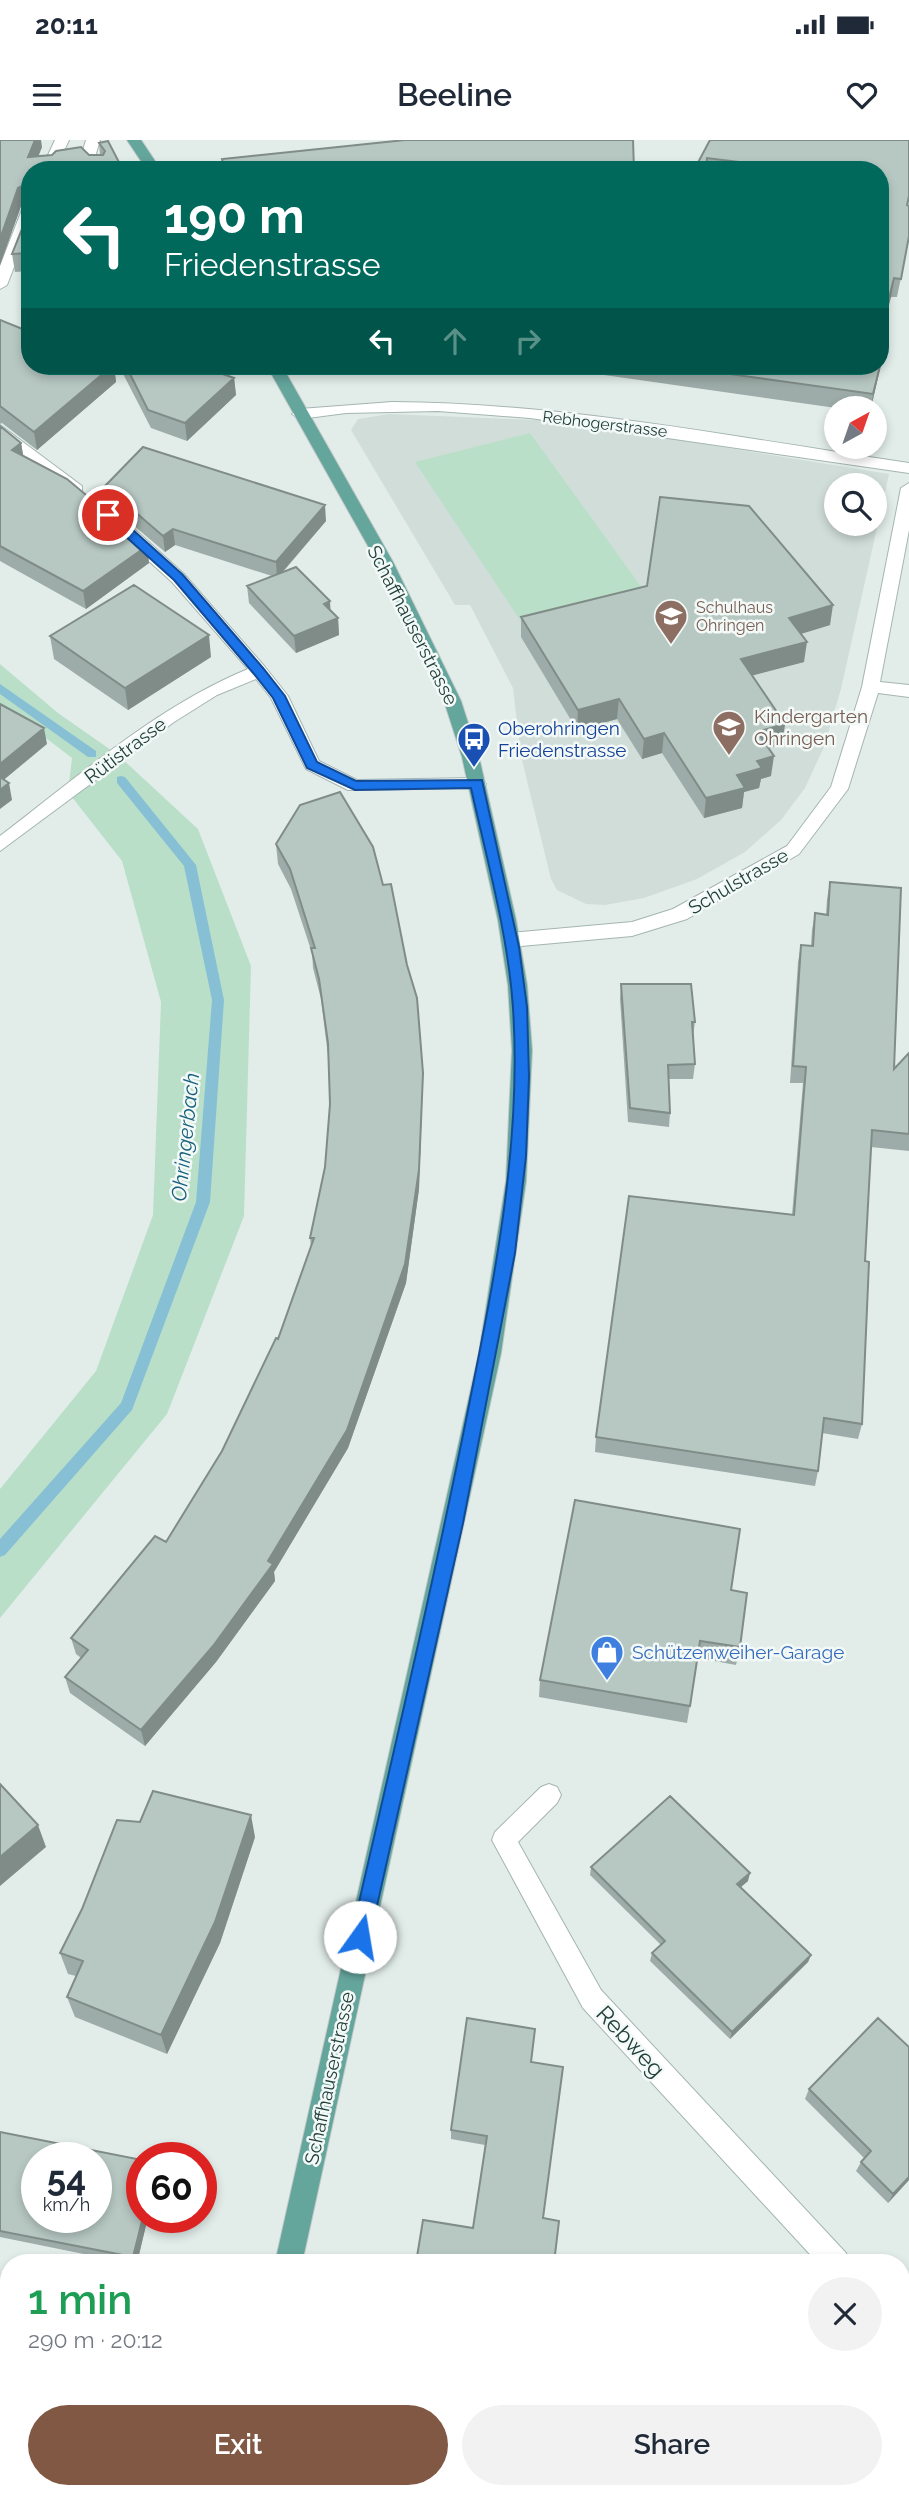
<!DOCTYPE html>
<html lang="en">
<head>
<meta charset="utf-8">
<style>
  body { margin:0; font-family:Raleway,sans-serif; background:#f2f2f3; color:#1f2937; height:100vh; display:flex; flex-direction:column; font-size:26px; white-space:nowrap }
  * { box-sizing:border-box; margin:0 }
  p { font-size:23px; color:#747a83 }
  .icon { flex:none; width:38px; height:38px; fill:none; stroke:currentColor; stroke-width:2; stroke-linecap:round; stroke-linejoin:round }
  .map { position:relative; flex:1; overflow:hidden }
  .details { position:absolute; left:0px; top:2114px; width:910px; height:245px; display:flex; flex-direction:column; background:#fff; border-radius:28px 28px 0 0; box-shadow:0 4px 10px #0003 }
  .details>* { flex:none }
  .guide { position:absolute; left:21px; top:21px; width:868px; height:214px; border-radius:28px; box-shadow:0 4px 10px #0003; background:#00695c; color:#fff; overflow:hidden }
  .needle { width:46px; rotate:40deg }
  .fabs { position:absolute; left:824px; top:256px; display:grid; gap:14px }
  .fabs a { display:grid; place-items:center; width:63px; height:63px; border-radius:50%; background:#fff; box-shadow:0 4px 10px #0003; font-size:35px }
  .speed { position:absolute; left:21px; top:2002px; display:flex; gap:14px; font-size:35px; font-weight:700; text-align:center }
  .speed>* { display:grid; place-content:center; width:91px; height:91px; border-radius:50%; background:#fff; box-shadow:0 4px 10px #0003; line-height:1 }
  .speed small { font-size:18px; font-weight:400 }
  .speed .limit { border:10px solid #d22; background:#fff; color:#111 }
  .pin { position:absolute; display:grid; place-items:center; width:60px; height:60px; color:#fff; margin:-30px; border:4px solid #fff; border-radius:50%; box-shadow:0 2px 7px #0007 }
  .me { position:absolute; width:77px; margin:-38px; rotate:13deg; stroke-linejoin:round; filter:drop-shadow(0 0 5px #0008) }
  .turn { display:flex; align-items:center; gap:24px; height:147px; padding:0 28px; font-size:32px }
  .turn .icon { width:91px; height:91px; stroke-width:2.5 }
  .turn b { display:block; font-size:49px; line-height:60px }
  .lanes { display:flex; align-items:center; height:66px; padding:0 28px; background:#0003; justify-content:center; gap:35px; direction:ltr }
  .lanes .off { opacity:.35 }
  .round { display:grid; place-items:center; flex:none; width:74px; height:74px; border-radius:37px; background:#f2f2f3 }
  .headline { display:flex; align-items:center; justify-content:space-between; height:119px; padding:0 28px }
  h1 { font-size:42px; font-weight:600; line-height:52px; color:#1e9e55 }
  .button { display:flex; gap:14px; margin-top:auto; padding:14px 28px }
  .button a { flex:1; height:80px; border-radius:42px; background:#815844; color:#fff; font-size:28px; font-weight:600; line-height:80px; text-align:center }
  .button a+a { background:#f2f2f3; color:#1f2937 }
  .status { display:flex; justify-content:space-between; align-items:center; height:49px; padding:0 35px; background:#fff; direction:ltr }
  .status svg { height:19px; fill:currentColor }
  header { display:flex; justify-content:space-between; align-items:center; height:91px; padding:0 28px; background:#fff; font-size:32px; font-weight:600 }
  .map>svg:first-child { display:block }
  .built { fill:#d0ddd9; fill-rule:evenodd }
  .green { fill:#badfc9 }
  .lines { fill:none; stroke-linecap:round; stroke-linejoin:round }
  .stream { fill:#87c0d5; fill-rule:evenodd }
  .minor-casing { stroke:#a4b5b2; stroke-width:2 }
  .major-casing { stroke:#c1c9c8; stroke-width:2 }
  .minor { fill:#fff; fill-rule:evenodd }
  .major { fill:#64a59c; fill-rule:evenodd }
  .wall { fill:#9daca8 }
  .shaded-wall { fill:#808c88 }
  .building { fill:#b7c8c3; stroke:#808c88; stroke-width:2; fill-rule:evenodd }
  .route { fill:#1a73e8; stroke:#114b97; stroke-width:2 }
  .labels { text-anchor:middle; dominant-baseline:central; stroke-width:5; stroke-linejoin:round; paint-order:stroke }
  .far-street-label { font-size:16px; fill:#213f3b; stroke:#f3f9f7 }
  .far-education-label { font-size:16px; fill:#785e54; stroke:#f3f9f7; text-anchor:start }
  .street-label { font-size:19px; fill:#213f3b; stroke:#f3f9f7 }
  .education-label { font-size:19px; fill:#785e54; stroke:#f3f9f7; text-anchor:start }
  .transit-label { font-size:19px; fill:#164399; stroke:#f3f9f7; text-anchor:start }
  .shop-label { font-size:19px; fill:#366cbe; stroke:#f3f9f7; text-anchor:start }
  .water-label { font-size:21px; font-style:italic; fill:#17617f; stroke:#f3f9f7 }
  .near-street-label { font-size:23px; fill:#213f3b; stroke:#f3f9f7 }
</style>
</head>
<body>
<div class="status"><b>20:11</b><svg viewBox="0 0 49 12"><path d="M0 12V9h3v3zM5 12V6h3v6zM10 12V3h3v9zM15 12V0h3v12zM26 1h20v11H26zM47 4h2v5h-2z"/></svg></div>
<header><svg class="icon" aria-label="menu" viewBox="0 0 24 24"><path d="M4 6h16M4 12h16M4 18h16"/></svg>Beeline<svg class="icon" aria-label="heart" viewBox="0 0 24 24"><path d="M12 20l-8-8c-3-5 5-10 8-4 3-6 11-1 8 4z"/></svg></header>
<div class="map">
<svg width="909" height="2359" viewBox="0 0 909 2359">
  <rect width="100%" height="100%" fill="#e2edea"/>
  <path class="built" d="M389,274L561,281L889,334L841,549L824,607L805,648L781,680L745,712L697,739L644,758L605,765L586,764L557,750L551,739L521,616L513,548L470,465H455L351,290L358,279ZM836,345H875V383H836Z"/>
  <path class="green" d="M530,293L650,459L528,492L415,322Z
    M0,524L58,573L118,615L198,689L251,826L244,1076L167,1274L0,1478V1349L96,1231L153,1075L161,862L122,721L68,652L72,618L0,563Z"/>
  <g class="lines">
    <path class="stream" d="M0,544L96,611V617H88L0,554Z
      M121,636L125,637L196,725L224,860L210,1062L132,1270L5,1415L0,1417V1399L121,1263L196,1062L212,860L184,726L117,643V637Z"/>
    <defs>
      <path id="minor" d="M55,0H69L55,30H41Z
        M86,0H100L95,17L105,30H91L81,17Z
        M30,63V86L7,145L0,149V126L23,67Z
        M392,262C566,263 738,298 909,323V333L530,278L438,271L346,273L300,279L292,274L300,269Z
        M0,285L82,346V352H70L0,298Z
        M909,343V390L880,542L909,545V557L878,553L848,649L799,714L687,779L632,796L510,807L503,805L501,800L510,793L632,782L673,769L787,706L831,647L862,547L901,348Z
        M104,366L110,367L184,434L265,527L288,556L319,621L357,640L477,638L486,644L483,648L348,650L306,629L271,558L256,539L217,555L174,582L0,711V696C79,636 156,567 248,529L172,442L98,375L96,371Z
        M549,1644L557,1647L561,1655L557,1663L518,1702L601,1850L846,2113L849,2123H818L583,1868L492,1700L495,1692L541,1647Z
        M901,2179L909,2183V2215L901,2211Z
        M0,2223L9,2224V2252L0,2251Z"/>
      <path id="major" d="M127,0H141L161,30H147Z
        M267,226H282L393,422L461,561L479,617L516,780L527,845L532,910L526,1041L501,1213L302,2123H275L479,1213L506,1041L512,910L508,845L498,780L462,617L444,561L377,422Z
        M224,2350H252L250,2359H222Z"/>
    </defs>
    <use href="#minor" class="minor-casing"/>
    <use href="#major" class="major-casing"/>
    <use href="#minor" class="minor"/>
    <use href="#major" class="major"/>
  </g>
  <path class="wall" d="M0,0L42,7L38,16L100,15L99,3L123,30H30V131L15,132L12,114L30,69L29,61L21,66L0,125Z
    M710,0H909V62L908,66H909V99L897,157H891L880,30H694Z
    M0,180L30,226H114L116,242L37,310L2,283L0,284Z
    M882,214L879,233L871,268H836L548,227V226H880Z
    M119,226H200L234,238L236,255L187,301L151,288Z
    M411,226H457L416,235Z
    M0,286L21,303L23,315L147,406L149,423L86,469L0,421Z
    M105,346L326,381L283,432L331,470L338,478L339,495L296,513L249,463L247,446L272,436L175,405L165,412L107,363Z
    M521,477L830,485L801,494L804,522L752,535L785,584L782,604L768,608L771,636L761,639L759,648L744,652L742,668L704,678L662,613L642,619L617,579L577,590L521,497Z
    M50,496L211,517L128,570L54,519Z
    M276,704L423,933L419,1049L406,1143L348,1308L274,1432L275,1441L216,1522L145,1606L70,1553L65,1537L81,1518L76,1514L71,1498L166,1402L222,1311L278,1199L311,1107L310,1098L325,1027L330,964L328,916L321,859L313,828L312,813L291,749L278,724Z
    M830,742L894,929L909,913V1011L871,1007L865,1121L862,1284L858,1299L822,1293L818,1331L815,1346L595,1312L596,1297L792,1075L803,943H790L798,822L801,805L811,806L812,790L815,773L826,774L827,759Z
    M621,844L695,882L693,897L695,924L693,939H668L670,973L669,987L628,982L620,859Z
    M731,1450L740,1507L736,1525L698,1518L687,1583L539,1557L540,1540Z
    M255,1697L220,1803L167,1914L75,1877L67,1857L76,1836L68,1834L60,1813Z
    M591,1727L748,1741L741,1747L811,1815L808,1822L730,1899L650,1821L652,1813L661,1805L590,1735Z
    M535,1889L473,2088L485,2005L451,1999V1990Z
    M909,1907V2040L888,2063L856,2031L861,2022L864,2018L805,1959L809,1949Z
    M0,1992L148,2077L137,2123H128L0,2097Z
    M742,2350H856L855,2359H741Z"/>
  <path class="shaded-wall" d="M35,0H41L42,7L33,30L28,17Z
    M28,43L30,61L21,66L0,125V99L18,48Z
    M894,138L891,157L880,201V195Z
    M882,214L879,233L871,268L873,254Z
    M112,226H114L116,242L37,310L34,292Z
    M375,226H397L375,230Z
    M416,226H457L416,235Z
    M234,238L236,255L187,301L185,283Z
    M21,303L24,320L12,310Z
    M325,365L326,381L277,438L276,422Z
    M173,389L175,405L165,412L163,396Z
    M147,406L149,423L86,469L83,451Z
    M330,461L331,478L324,464Z
    M833,465L830,485L787,498L789,478Z
    M338,478L339,495L296,513L294,496Z
    M209,495L211,517L128,570L125,548Z
    M807,502L804,522L739,539L741,519Z
    M619,559L617,579L577,590L578,570Z
    M785,584L782,604L755,612L757,592Z
    M44,588L47,604L0,643V624Z
    M664,593L662,613L642,619L644,599Z
    M774,616L771,636L761,639L759,648L744,652L742,668L704,678L706,658L757,621Z
    M9,643L12,660L0,669V650Z
    M423,933L419,1049L406,1143L348,1308L274,1432L275,1441L216,1522L145,1606L141,1590L268,1421Z
    M251,1675L255,1697L220,1803L167,1914L161,1895Z
    M38,1685L46,1707L0,1746V1717Z
    M750,1733L748,1741L735,1752L737,1744Z
    M811,1815L808,1822L730,1899L732,1892Z
    M909,2037V2040L888,2063L893,2054Z
    M143,2077H148L137,2123H136L133,2117Z
    M32,2350H43L41,2359H29Z"/>
  <path class="building" d="M0,0H35L28,17L52,15L56,11L81,7L89,15H103L105,11L99,3L108,1L123,30H30V113L12,114L30,69L28,43L18,48L0,99Z
    M405,0H633L634,30H225L222,19Z
    M710,0H909V56L907,65L909,66V96L901,139L894,138L880,195V30H803L707,18L706,30H694Z
    M0,180L30,192V226H112L34,292L0,266Z
    M126,226H200L234,238L185,283L148,270Z
    M672,226H880L873,254Z
    M0,286L21,303L12,310L67,339L147,406L83,451L0,406Z
    M143,307L325,365L276,422L173,389L163,396L105,346Z
    M660,357L749,366L833,465L789,478L807,502L741,519L785,584L757,592L774,616L757,621L762,628L737,635L745,648L706,658L664,593L644,599L619,559L578,570L521,477L647,446Z
    M296,427L330,461L324,464L338,478L294,496L247,446Z
    M134,445L209,495L125,548L50,496Z
    M0,564L44,588L0,624Z
    M0,637L9,643L0,650Z
    M340,652L373,707L383,745L391,744L407,825L417,858L423,933L419,1030L405,1124L347,1290L268,1421L273,1424L213,1506L141,1590L65,1537L88,1510L71,1498L155,1396L166,1402L222,1311L276,1198L278,1199L314,1098H310L325,1027L330,964L328,903L319,839L311,808H315L290,729L276,704L300,665Z
    M830,742L901,748L894,929L909,913V994L872,990L865,1121L869,1122L862,1284L824,1278L818,1331L596,1297L629,1056L794,1075L806,927L793,926L801,805L813,806L815,773L828,775Z
    M621,844H691L695,882H692L695,924L668,925L670,973L630,968Z
    M575,1360L740,1389L731,1450L747,1453L740,1507L700,1501L690,1566L540,1540Z
    M0,1644L38,1685L0,1717Z
    M153,1651L251,1675L215,1782L161,1895L67,1857L83,1821L60,1813L82,1769L117,1680L140,1682Z
    M670,1656L750,1733L737,1744L811,1815L732,1892L652,1813L665,1801L591,1727Z
    M467,1878L535,1889L531,1922L563,1927L543,2078L559,2081L554,2123H416L423,2080L473,2088L487,1996L451,1990Z
    M878,1878L909,1907V2037L893,2054L861,2022L871,2011L809,1949Z
    M0,1992L142,2020V2077H143L133,2117L0,2091ZM37,2018H96V2077H37Z
    M0,2327L9,2329V2350H32L29,2359H0Z
    M745,2350H856L855,2359H744Z"/>
  <path class="route" d="M104,372H113L183,435L263,528L285,556L317,622L356,641L482,640L519,807L527,867L529,937L526,1016L515,1113L463,1383L370,1797L367,1803L360,1806L354,1803L351,1797C391,1623 432,1450 467,1275C494,1140 522,1006 513,868C508,794 487,720 471,648L355,650L307,628L273,558L254,534L174,440L104,377Z"/>
  <defs>
    <symbol id="school-pin" viewBox="-11 -11 22 30"><path d="M0 17L-7.5 6A9.5 9.5 0 1 1 7.5 6Z" fill="#8d6e63" stroke="#f3f9f7"/><path d="M0-5L7-2L0 1L-7-2ZM-4 1L0 2.5L4 1V4Q0 6-4 4Z" fill="#fff"/></symbol>
    <symbol id="bus-pin" viewBox="-11 -11 22 30"><path d="M0 17L-7.5 6A9.5 9.5 0 1 1 7.5 6Z" fill="#1a4fb4" stroke="#f3f9f7"/><path d="M-5-6H5V4H4V6H2V4H-2V6H-4V4H-5ZM-3.5-4V0h7V-4ZM-3.5 1.2v1.5H-2V1.2ZM2 1.2v1.5H3.5V1.2Z" fill="#fff"/></symbol>
    <symbol id="shop-pin" viewBox="-11 -11 22 30"><path d="M0 17L-7.5 6A9.5 9.5 0 1 1 7.5 6Z" fill="#3f7fe0" stroke="#f3f9f7"/><path d="M-5-2.5h2.3a2.7 3.5 0 0 1 5.4 0H5L5.5 6h-11ZM-1.5-2.5h3a1.5 2.3 0 0 0-3 0Z" fill="#fff"/></symbol>
  </defs>
  <g fill-rule="evenodd">
    <use href="#school-pin" x="652" y="457" width="38" height="52"/>
    <use href="#school-pin" x="710" y="568" width="38" height="52"/>
    <use href="#bus-pin" x="455" y="580" width="38" height="52"/>
    <use href="#shop-pin" x="588" y="1493" width="38" height="52"/>
  </g>
  <g class="labels">
    <g class="far-street-label">
      <text transform="translate(605 284) rotate(7)">Rebhogerstrasse</text>
    </g>
    <g class="far-education-label">
      <text x="696" y="467">Schulhaus<tspan x="696" dy="18">Ohringen</tspan></text>
    </g>
    <g class="street-label">
      <text transform="translate(413 485) rotate(63)">Schaffhauserstrasse</text>
      <text transform="translate(125 610) rotate(-37)">Rütistrasse</text>
      <text transform="translate(738 741) rotate(-30)">Schulstrasse</text>
      <text transform="translate(329 1938) rotate(-78)">Schaffhauserstrasse</text>
    </g>
    <g class="education-label">
      <text x="754" y="576">Kindergarten<tspan x="754" dy="22">Ohringen</tspan></text>
    </g>
    <g class="transit-label">
      <text x="498" y="588">Oberohringen<tspan x="498" dy="22">Friedenstrasse</tspan></text>
    </g>
    <g class="shop-label">
      <text x="632" y="1512">Schützenweiher-Garage</text>
    </g>
    <g class="water-label">
      <text transform="translate(185 997) rotate(-84)">Ohringerbach</text>
    </g>
    <g class="near-street-label">
      <text transform="translate(631 1901) rotate(47)">Rebweg</text>
    </g>
  </g>
</svg>
<div class="fabs">
<a><svg class="needle" viewBox="-14 -14 28 28"><path d="M0-13l5 13h-10z" fill="#e53935"/><path d="M0 13l5-13h-10z" fill="#747a83"/></svg></a>
<a><svg class="icon" aria-label="search" viewBox="0 0 24 24"><circle cx="10" cy="10" r="6"/><path d="M15 15l6 6"/></svg></a>
</div>
<div class="speed"><div>54<small>km/h</small></div><div class="limit">60</div></div>
<div class="pin" style="left:108px;top:375px;background:#d93025"><svg class="icon" aria-label="arrive" viewBox="0 0 24 24"><path d="M6 21V4h12l-3 4 3 4H6"/></svg></div>
<svg class="me" style="left:360px;top:1797px" viewBox="-20 -20 40 40"><circle r="19" fill="#fff"/><path d="M0-13L10 11 0 6-10 11z" fill="#1a73e8"/></svg>
<div class="guide">
<div class="turn"><svg class="icon" aria-label="left" viewBox="0 0 24 24"><path d="M17 20v-9H6M10 6l-5 5 5 5"/></svg><div><b>190 m</b>Friedenstrasse</div></div>
<div class="lanes"><svg class="icon" aria-label="left" viewBox="0 0 24 24"><path d="M17 20v-9H6M10 6l-5 5 5 5"/></svg><svg class="icon off" aria-label="ahead" viewBox="0 0 24 24"><path d="M12 20V5M6 11l6-6 6 6"/></svg><svg class="icon off" aria-label="right" viewBox="0 0 24 24"><path d="M7 20v-9h11M14 6l5 5-5 5"/></svg></div>
</div>
<section class="details">
<div class="headline"><div><h1>1 min</h1><p>290 m · 20:12</p></div><a class="round"><svg class="icon" aria-label="close" viewBox="0 0 24 24"><path d="M6 6l12 12M18 6L6 18"/></svg></a></div>
<div class="button"><a>Exit</a><a>Share</a></div>
</section>
</div>
</body>
</html>
